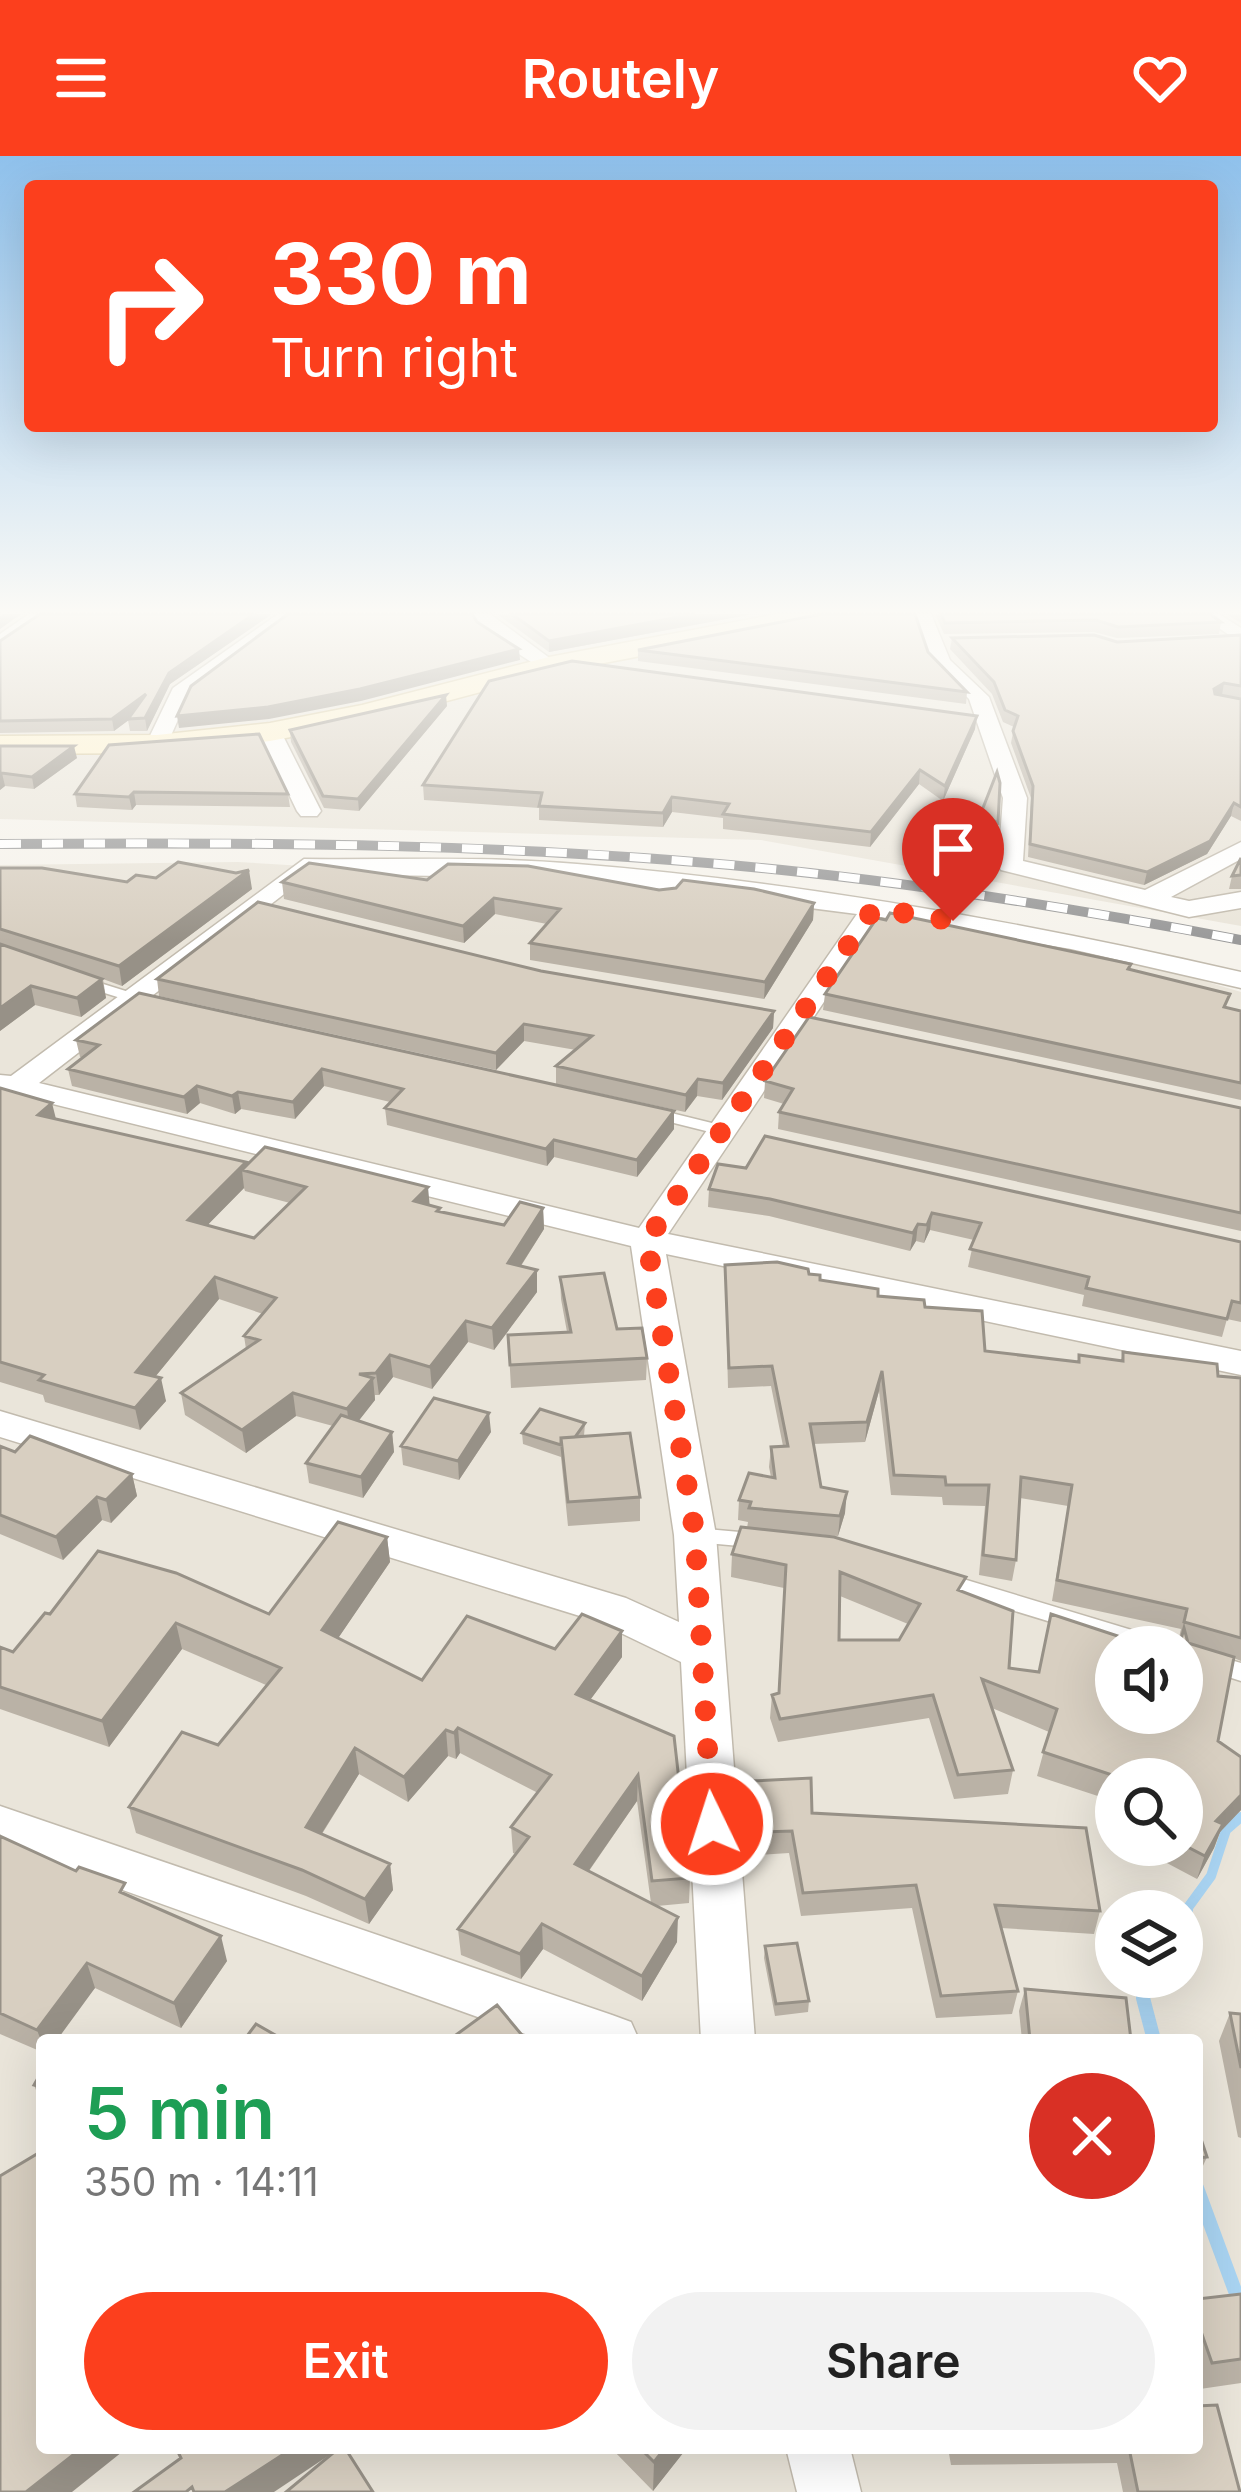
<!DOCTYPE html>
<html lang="en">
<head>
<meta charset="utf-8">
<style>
  body { margin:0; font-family:Inter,sans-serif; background:#f2f2f2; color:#222; height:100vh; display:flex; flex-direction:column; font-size:45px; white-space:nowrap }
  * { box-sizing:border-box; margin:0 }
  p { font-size:39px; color:#767676 }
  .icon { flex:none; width:66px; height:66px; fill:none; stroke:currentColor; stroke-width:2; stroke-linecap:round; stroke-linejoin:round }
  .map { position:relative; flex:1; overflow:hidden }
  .sheet { position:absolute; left:36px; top:1878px; width:1167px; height:420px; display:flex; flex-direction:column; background:#fff; border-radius:12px; box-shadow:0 12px 48px #0002 }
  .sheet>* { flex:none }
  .top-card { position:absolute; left:24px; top:24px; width:1194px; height:252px; border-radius:12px; box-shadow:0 12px 48px #0002; background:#fc3f1d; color:#fff; overflow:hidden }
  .controls { position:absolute; left:1095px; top:1470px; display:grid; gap:24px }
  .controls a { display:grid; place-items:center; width:108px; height:108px; border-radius:50%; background:#fff; box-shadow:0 12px 48px #0002; font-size:60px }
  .pin { position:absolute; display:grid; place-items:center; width:102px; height:102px; color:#fff; margin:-123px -51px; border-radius:50% 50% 50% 0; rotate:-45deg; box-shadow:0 0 12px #0007 }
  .pin .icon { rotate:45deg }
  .me { position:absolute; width:132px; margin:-66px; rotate:356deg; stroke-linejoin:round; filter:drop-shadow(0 0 9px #0008) }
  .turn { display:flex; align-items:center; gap:42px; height:252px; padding:0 48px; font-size:54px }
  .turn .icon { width:156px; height:156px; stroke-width:2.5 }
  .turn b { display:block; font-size:84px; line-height:102px }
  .round { display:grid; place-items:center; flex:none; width:126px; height:126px; border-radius:63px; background:#f2f2f2 }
  .overview { display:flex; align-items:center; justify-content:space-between; height:204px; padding:0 48px }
  h1 { font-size:72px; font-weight:600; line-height:90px; color:#1e9e55 }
  .action { display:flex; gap:24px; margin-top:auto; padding:24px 48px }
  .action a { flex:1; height:138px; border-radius:72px; background:#fc3f1d; color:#fff; font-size:48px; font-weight:600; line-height:138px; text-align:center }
  .action a+a { background:#f2f2f2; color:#222 }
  header { display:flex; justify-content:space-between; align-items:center; height:156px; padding:0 48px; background:#fc3f1d; color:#fff; font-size:54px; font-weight:600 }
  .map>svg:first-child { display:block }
  .residential { fill:#eae5da; fill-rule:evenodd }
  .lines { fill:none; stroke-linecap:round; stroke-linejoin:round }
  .stream-far1 { stroke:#a9d4f2; stroke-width:10 }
  .stream { stroke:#a9d4f2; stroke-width:14 }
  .lane-casing { stroke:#c2bbae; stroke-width:3 }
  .street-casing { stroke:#c2bbae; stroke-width:3 }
  .secondary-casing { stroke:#d6c79b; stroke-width:3 }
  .lane { fill:#fff; fill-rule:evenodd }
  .street { fill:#fff; fill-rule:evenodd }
  .secondary { fill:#fff3cd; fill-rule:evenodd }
  .rail-casing { stroke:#9a9a9a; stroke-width:10 }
  .rail { stroke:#fff; stroke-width:8; stroke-dasharray:21; stroke-linecap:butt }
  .wall { fill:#bab2a6; fill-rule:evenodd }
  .shaded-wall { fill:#979187 }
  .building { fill:#d8cfc1; stroke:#979187; stroke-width:3; fill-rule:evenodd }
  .route { stroke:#fc3f1d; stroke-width:21; stroke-dasharray:0 37.8 }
</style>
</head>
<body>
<header><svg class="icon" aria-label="menu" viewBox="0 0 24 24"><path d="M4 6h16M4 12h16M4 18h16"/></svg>Routely<svg class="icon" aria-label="heart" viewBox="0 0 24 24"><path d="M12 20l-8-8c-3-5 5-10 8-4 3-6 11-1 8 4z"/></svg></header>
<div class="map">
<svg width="1241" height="2336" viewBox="0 0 1241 2336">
  <rect width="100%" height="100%" fill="#f6f3ec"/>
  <path class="residential" d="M0,458H1241V770L761,684L0,663Z
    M238,706L756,737L1127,802L1241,836V2336H0V709ZM1116,1491H1182V1557H1116ZM1116,1623H1182V1689H1116ZM1116,1755H1182V1821H1116ZM42,1884H1197V2292H42Z"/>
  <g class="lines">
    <path class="stream-far1" d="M1184,1757L1211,1720L1226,1674L1241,1661"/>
    <path class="stream" d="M1182,1759L1186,1754
      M1150,1821L1143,1842L1154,1884
      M1197,2032L1241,2151"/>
    <defs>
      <path id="lane" d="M84,822L148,842L150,845L143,849L79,829L77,826Z
        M651,952L728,971L730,974L722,979L646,960L643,957L646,954Z
        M695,1372L762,1378L769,1380L772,1385L769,1390L762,1392L695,1386L688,1384L685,1379L688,1374Z
        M940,1416L1168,1485L1171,1491H1133L933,1430L929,1424L933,1418Z
        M1182,1490L1241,1507V1525L1182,1506V1491H1177Z"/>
      <path id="street" d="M29,458H50L0,493V478Z
        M278,458H299L189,539L165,593H149L146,588L173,532Z
        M472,458H490L559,509L542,513L480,473Z
        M913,458H931L950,504L989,541L1027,642L1023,705L1145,734L1241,686V703L1171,741L1189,745L1241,736V752L1189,761L1001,714L998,709L1003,642L969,543L931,506Z
        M1198,458H1219L1241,472V487Z
        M270,570L281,576L321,655L317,660H301L297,655L259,576Z
        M304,703C394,704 487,700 577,708C800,726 1023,766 1241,816V832L1071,793L881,761L668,1078L1241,1195V1219L666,1098L716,1379L755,1884H701L681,1506L596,1465L0,1281V1255L626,1442L679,1466L674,1379L631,1090L0,935V919L11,920ZM310,718L575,722L857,758L639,1072L39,927Z
        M0,1650L612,1859L631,1866L639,1884H542L0,1690Z
        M786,2292H850L861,2336H797Z"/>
      <path id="secondary" d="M777,458H831L818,466L552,517L364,567L270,585L157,597L0,598V580L157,579L270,567L362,549L549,501Z"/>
    </defs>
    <use href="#lane" class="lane-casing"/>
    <use href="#street" class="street-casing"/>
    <use href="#secondary" class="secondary-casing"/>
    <use href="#lane" class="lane"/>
    <use href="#street" class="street"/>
    <use href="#secondary" class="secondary"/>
    <defs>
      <path id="rail" d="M0,688C261,686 523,687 782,714C936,730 1089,755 1241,784"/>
    </defs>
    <use href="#rail" class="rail-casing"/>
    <use href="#rail" class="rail"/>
  </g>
  <path class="wall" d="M40,458H272L170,528L147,575H130L128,564L114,575L0,577V485Z
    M497,458H753L549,496Z
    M935,458H1210L1221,466L1219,478L1117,482L1094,476L944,478Z
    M1226,458H1241V467Z
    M820,459L928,496L967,536L966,548L638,505V494Z
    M1241,479V665L1231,660L1207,698L1144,729L1028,701L1031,642L1011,587L1014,571L1003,566L992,538L950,493L952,482L1117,486Z
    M447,550L359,655L324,652L291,586L290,574Z
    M975,573L943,645L919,628L870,691L723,673V662L672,656L663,671L539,664V652L424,644L423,629Z
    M109,589L288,638L290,651L136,649L132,654L77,651L75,638Z
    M0,590L77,602L34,633L5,630L0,634Z
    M981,657L998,667L995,683L979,673Z
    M1241,703V733H1229L1232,720Z
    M0,712L127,726L156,722L252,733L122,830L103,823L106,842L81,861L35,849L0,875Z
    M427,724L659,734L814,747L813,764L764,843L530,804V787L547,768L495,758L464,787L284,743L282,726Z
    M1131,808L1130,813L1227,852L1241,855V944L823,854L825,838Z
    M541,815L774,855L773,872L722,944L697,940L685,956L556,928V910L576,894L524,885L496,914L159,840L157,823Z
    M139,837L674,973L637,1021L554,1001L547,1010L387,969L385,952L390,946L324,930L295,963L241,953L235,958L200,947L187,958L72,930L68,913L83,902L80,901L76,884Z
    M765,925L1241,952V1075L778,973L779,956L784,948L764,942Z
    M0,932L56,964L246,1006V1010L440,1052L441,1056L504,1069L543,1052L544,1073L521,1110L537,1136L494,1194L468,1186L432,1233L393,1221L379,1239H375V1244L358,1265L392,1276L394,1296L363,1342L309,1327L306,1307L333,1270L296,1260L246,1297L185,1259L181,1237L246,1193L244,1180L263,1158L219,1143L155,1221L166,1245L140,1274L45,1246L43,1239L0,1226ZM244,1032L245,1035L290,1047L254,1082L207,1069Z
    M709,1033L1241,1086V1166L1227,1163L1222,1181L1082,1150L1084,1139L968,1111L974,1084L930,1074L924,1087L916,1085L910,1095L769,1060L708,1051Z
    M725,1109L809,1118L820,1124L925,1151L985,1195L1078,1206L1079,1199L1121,1205L1123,1196L1218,1220L1241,1222V1505L1234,1502L1218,1585L1241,1601V1654L1220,1676L1214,1692L1197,1723L1133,1689H1182V1623H1116V1646L1037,1620L1049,1576L992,1552L1013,1614L1008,1638L954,1643L929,1562L778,1586L770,1562L772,1539L778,1538L784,1432L731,1421L732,1398L747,1372L748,1366L738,1364L739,1344L771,1321L769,1311L771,1291L783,1290L771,1230L728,1232ZM879,1235L891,1339L942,1341L943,1349L985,1350L979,1419L1012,1425L1016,1404L1020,1342L1068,1350L1052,1445L1181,1473L1178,1486L1180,1487L1182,1557L1039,1516L1009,1512L963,1436L775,1375L838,1380L845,1357L821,1331L813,1288L865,1286ZM840,1440L908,1468L899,1484H839Z
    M560,1121L647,1202L646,1224L511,1232L508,1179L567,1176L561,1143Z
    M585,1267L584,1280L640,1341V1365L568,1370L561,1301L523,1288L522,1277Z
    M491,1276L459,1324L403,1309L401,1290Z
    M0,1290L15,1296L132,1318L137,1340L111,1367L102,1364L63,1404L0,1378Z
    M387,1381L390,1406L338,1482L422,1524L555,1493L622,1501L590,1544L674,1580L690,1722L689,1747L657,1750L677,1786L642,1845L543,1793L521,1823L461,1799L458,1773L516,1698L513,1697L511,1671L538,1637L460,1597L456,1603L448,1600L408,1646L359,1618L322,1678L390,1708L393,1734L369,1768L306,1740L136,1677L129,1651L218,1589L266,1529L182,1493L109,1591L0,1553V1491L13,1496L50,1458H269ZM637,1645L651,1747L589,1715Z
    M752,1625L812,1657L1100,1755L1094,1778L1001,1772L1018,1835L1012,1858L936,1862L912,1752L801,1760L789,1697L757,1699L750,1648Z
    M0,1680L129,1739L227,1805L181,1872L95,1832L42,1884V1896L0,1878Z
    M765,1790L809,1845L808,1856L775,1860L764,1802Z
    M1025,1833L1131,1884H1022L1019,1855Z
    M1230,1857L1241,1858V1982L1238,1981L1219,1885Z
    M42,1915V1949L34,1929Z
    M1197,1971L1207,2001L1197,2023Z
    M1241,2138V2227L1200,2233L1197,2225V2143Z
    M611,2292H687L653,2335Z
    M948,2292H1197L1240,2336H1123L1117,2307L951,2309Z"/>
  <path class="shaded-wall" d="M3,458H21L0,473V460Z
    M254,458H272L170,528L147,575L145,562L169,517Z
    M695,458H753L549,496V485Z
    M519,493L520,504L361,545L269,563L179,572L177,560Z
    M1224,527L1222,539L1212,545L1214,533Z
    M146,538L148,550L114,575L112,563Z
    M446,539L447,550L359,655L358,643Z
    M977,560L975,573L943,645L945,630Z
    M74,590L77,602L34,633L32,621Z
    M920,614L919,628L870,691L871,676Z
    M2,617L5,630L0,634V619Z
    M134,636L136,649L132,654L129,641Z
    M672,641V656L663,671V657Z
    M1234,647L1231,660L1207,698L1144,729L1147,716Z
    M249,714L252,733L122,830L119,810Z
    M494,742L495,758L464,787L463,770Z
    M814,747L813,764L764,843L765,826Z
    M102,823L106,842L81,861L77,842Z
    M31,830L35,849L0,875V852Z
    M774,855L773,872L722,944L723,927Z
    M524,868V885L496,914V897Z
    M322,913L324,930L295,963L293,946Z
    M698,923L697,940L685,956L686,939Z
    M197,930L200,947L187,958L184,941Z
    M238,936L241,953L235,958L232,940Z
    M52,947L57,967L38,959Z
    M674,955V973L637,1021V1004Z
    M554,984V1001L547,1010L546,993Z
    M246,1006L247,1016L242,1014L244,1032L192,1085L188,1064Z
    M428,1031L430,1053L414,1045Z
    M543,1052L544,1073L509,1128L508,1107Z
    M932,1057L930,1074L924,1087L927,1069Z
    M918,1068L916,1085L910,1095L913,1077Z
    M537,1114V1136L494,1194L492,1172Z
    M215,1121L219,1143L141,1238L136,1216Z
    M466,1165L468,1186L432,1233L430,1211Z
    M390,1199L393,1221L379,1239L376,1217Z
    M882,1215L879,1235L865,1286L867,1266Z
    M161,1222L166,1245L140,1274L135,1252Z
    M373,1222L375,1244L350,1276L347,1253Z
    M293,1237L296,1260L246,1297L242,1274Z
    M489,1257L491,1276L459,1324L458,1305Z
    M392,1276L394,1296L363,1342L361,1321Z
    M132,1318L137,1340L111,1367L106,1344Z
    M847,1336L845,1357L838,1380L840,1360Z
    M97,1341L102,1364L63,1404L56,1381Z
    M387,1381L390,1406L326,1500L322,1474Z
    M176,1467L182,1493L109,1591L102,1565Z
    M622,1475V1501L576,1563V1538Z
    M458,1572L460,1597L456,1603L454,1577Z
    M446,1574L448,1600L408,1646L404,1621Z
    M355,1592L359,1618L310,1696L306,1671Z
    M638,1619L637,1645L576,1733L575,1708Z
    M1241,1639V1654L1220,1676L1214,1692L1197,1723L1216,1665Z
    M390,1708L393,1734L369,1768L365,1743Z
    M678,1761L677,1786L642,1845V1820Z
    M542,1768L543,1793L521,1823L520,1798Z
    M221,1780L227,1805L181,1872L174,1847Z
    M87,1807L95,1832L57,1884H42V1887L37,1874Z
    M82,2292H127L72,2336H26Z
    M293,2292H340L274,2336H225Z
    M665,2292H687L653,2335L654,2306Z"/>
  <path class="building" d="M40,458H254L169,517L145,562L128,563L146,538L112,563L0,565V485Z
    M288,458H472L477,466L519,493L360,533L268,551L177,560L191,530Z
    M512,458H695L549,485Z
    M822,458H915L928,496L967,536L638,494Z
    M941,458H1210L1221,466L1118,471L1096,464L945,467Z
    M1094,479L1117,486L1241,479V530L1224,527L1214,533L1215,538L1241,543V651L1234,647L1210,685L1147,716L1030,688L1033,630L1013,575L1018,560L1005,554L994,526L952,482Z
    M572,505L977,560L945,630L920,614L871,676L723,658L729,648L672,641L663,657L539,650L542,637L423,629L489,525Z
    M446,539L358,643L323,640L290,574Z
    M259,578L288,638L134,636L129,641L75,638L109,589Z
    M0,590H74L32,621L2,617L0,619Z
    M997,616L1000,627L998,667L981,657Z
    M1241,702V719L1232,720Z
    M178,706L236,717L249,714L119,810L0,773V712H42L127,726L136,719L156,722Z
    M309,707L427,724L448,708L528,710L659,734L676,732L683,724L754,733L814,747L765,826L530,787L560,753L494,742L463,770L282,726Z
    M258,746L541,815L774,855L723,927L698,923L686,939L556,910L592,880L524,868L496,897L157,823Z
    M890,757L1131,808L1128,813L1230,838L1224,851L1241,855V927L825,838L877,762L886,764Z
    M0,788L102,823L77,842L31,830L0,852Z
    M139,837L674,955L637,1004L554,984L546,993L385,952L403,933L322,913L293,946L238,936L232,940L197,930L184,941L68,913L99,889L76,884Z
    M809,861L1241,952V1057L779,956L793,933L765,925Z
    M0,932L52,947L38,959L246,1006L188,1064L254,1082L306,1031L242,1014L265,991L428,1031L414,1045L440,1052L437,1055L504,1069L520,1046L543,1052L508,1107L537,1114L492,1172L466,1165L430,1211L390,1199L376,1217L359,1218L373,1222L347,1253L293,1237L242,1274L181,1237L259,1184L244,1180L276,1142L215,1121L136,1216L161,1222L135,1252L39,1224L44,1219L0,1206Z
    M765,980L1241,1086V1147L1232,1145L1227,1163L1086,1132L1089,1121L970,1093L981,1067L932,1057L927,1069L918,1068L913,1077L770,1043L709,1033L718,1008L746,1012Z
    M777,1106L808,1113L809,1118L820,1119V1124L878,1133V1140L924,1144L925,1151L982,1155L985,1195L1079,1206V1199L1123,1205V1196L1217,1208L1218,1220L1241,1222V1482L1184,1466L1187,1453L1057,1424L1072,1329L1021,1321L1016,1404L983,1399L989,1329H946L945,1321L894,1319L882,1215L867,1266L810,1268L821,1331L847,1336L840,1360L749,1352L751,1346L739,1344L749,1317L775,1322L771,1291L788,1290L772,1210L729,1212L725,1109Z
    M604,1117L617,1173L642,1172L647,1202L510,1209L508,1179L571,1176L560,1121Z
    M434,1242L489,1257L458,1305L401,1290Z
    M540,1253L585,1267L575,1281L561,1282V1289L522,1277Z
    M341,1259L392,1276L361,1321L306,1307Z
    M630,1277L640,1341L568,1346L561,1282Z
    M30,1280L132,1318L106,1344L97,1341L56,1381L0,1359V1290L15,1296Z
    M338,1366L387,1381L322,1474L422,1524L467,1460L555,1493L582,1458L622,1475L576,1538L674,1580L690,1722L652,1725L638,1619L575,1708L678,1761L642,1820L542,1768L520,1798L458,1773L529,1681L511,1671L551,1619L458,1572L454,1577L446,1574L404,1621L355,1592L306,1671L390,1708L365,1743L302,1714L129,1651L182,1576L218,1589L281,1512L176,1467L102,1565L0,1531V1491L13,1496L45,1457L50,1458L98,1395L176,1417L269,1458Z
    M741,1371L834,1381L966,1421L958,1434L1013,1455L1009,1512L1039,1516L1051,1458L1151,1491H1116V1557H1182V1491H1179L1184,1472L1188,1487L1234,1501L1218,1585L1241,1601V1639L1216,1665L1223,1668L1205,1700L1182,1688V1623H1124L1043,1596L1057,1553L982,1523L1013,1614L958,1619L933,1539L780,1563L772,1539L779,1537L786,1409L732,1398ZM840,1416L920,1448L899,1484H839Z
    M811,1622L812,1657L1086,1672L1100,1755L995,1749L1018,1835L941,1840L916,1729L803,1737L792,1675L759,1676L752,1625Z
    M0,1680L76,1715L79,1711L125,1727L120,1736L221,1780L174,1847L87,1807L37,1874L0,1857Z
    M797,1787L809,1845L776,1848L765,1790Z
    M1025,1833L1126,1842L1131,1884H1030Z
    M497,1849L526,1884H449Z
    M1230,1857L1241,1858V1912Z
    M256,1868L284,1884H244Z
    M42,1915V1931L34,1929Z
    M1197,1971L1207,2001L1197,2002Z
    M42,1995V2292H82L26,2336H0V2020Z
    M1241,2138V2203L1212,2207L1197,2164V2143Z
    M1217,2249L1240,2336H1138L1129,2292H1197V2250Z
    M176,2292H293L225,2336H194L192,2331L186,2336H134L181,2302Z
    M339,2292H345L373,2336H286Z
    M640,2292H665L654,2306Z"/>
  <linearGradient id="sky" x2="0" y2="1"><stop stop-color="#8fc1ec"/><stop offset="0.58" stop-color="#fbfaf6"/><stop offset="1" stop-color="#fbfaf6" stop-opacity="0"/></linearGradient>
  <rect width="1241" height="785" fill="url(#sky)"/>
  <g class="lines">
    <path class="route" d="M712,1668L695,1378L647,1084L874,752L953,765"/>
  </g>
</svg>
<div class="controls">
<a><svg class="icon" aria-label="sound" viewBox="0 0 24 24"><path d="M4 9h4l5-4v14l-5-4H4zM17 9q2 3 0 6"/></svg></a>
<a><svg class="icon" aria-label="search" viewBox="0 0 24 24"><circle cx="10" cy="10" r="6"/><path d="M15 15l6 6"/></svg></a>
<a><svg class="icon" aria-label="layers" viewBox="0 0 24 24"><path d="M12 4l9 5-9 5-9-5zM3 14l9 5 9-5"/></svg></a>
</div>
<div class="pin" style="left:953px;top:765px;background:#d93025"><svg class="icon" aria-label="arrive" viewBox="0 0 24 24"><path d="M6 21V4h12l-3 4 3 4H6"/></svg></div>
<svg class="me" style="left:712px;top:1668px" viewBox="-20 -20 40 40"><circle r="17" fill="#fc3f1d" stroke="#fff" stroke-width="3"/><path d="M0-11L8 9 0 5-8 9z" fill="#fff"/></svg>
<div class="top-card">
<div class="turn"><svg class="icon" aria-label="right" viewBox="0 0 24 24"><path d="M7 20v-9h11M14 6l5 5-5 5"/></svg><div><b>330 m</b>Turn right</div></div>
</div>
<section class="sheet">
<div class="overview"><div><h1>5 min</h1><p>350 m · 14:11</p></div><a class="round" style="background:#d93025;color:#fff"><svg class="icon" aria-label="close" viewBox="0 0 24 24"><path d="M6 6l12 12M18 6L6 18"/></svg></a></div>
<div class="action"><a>Exit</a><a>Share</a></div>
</section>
</div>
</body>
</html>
